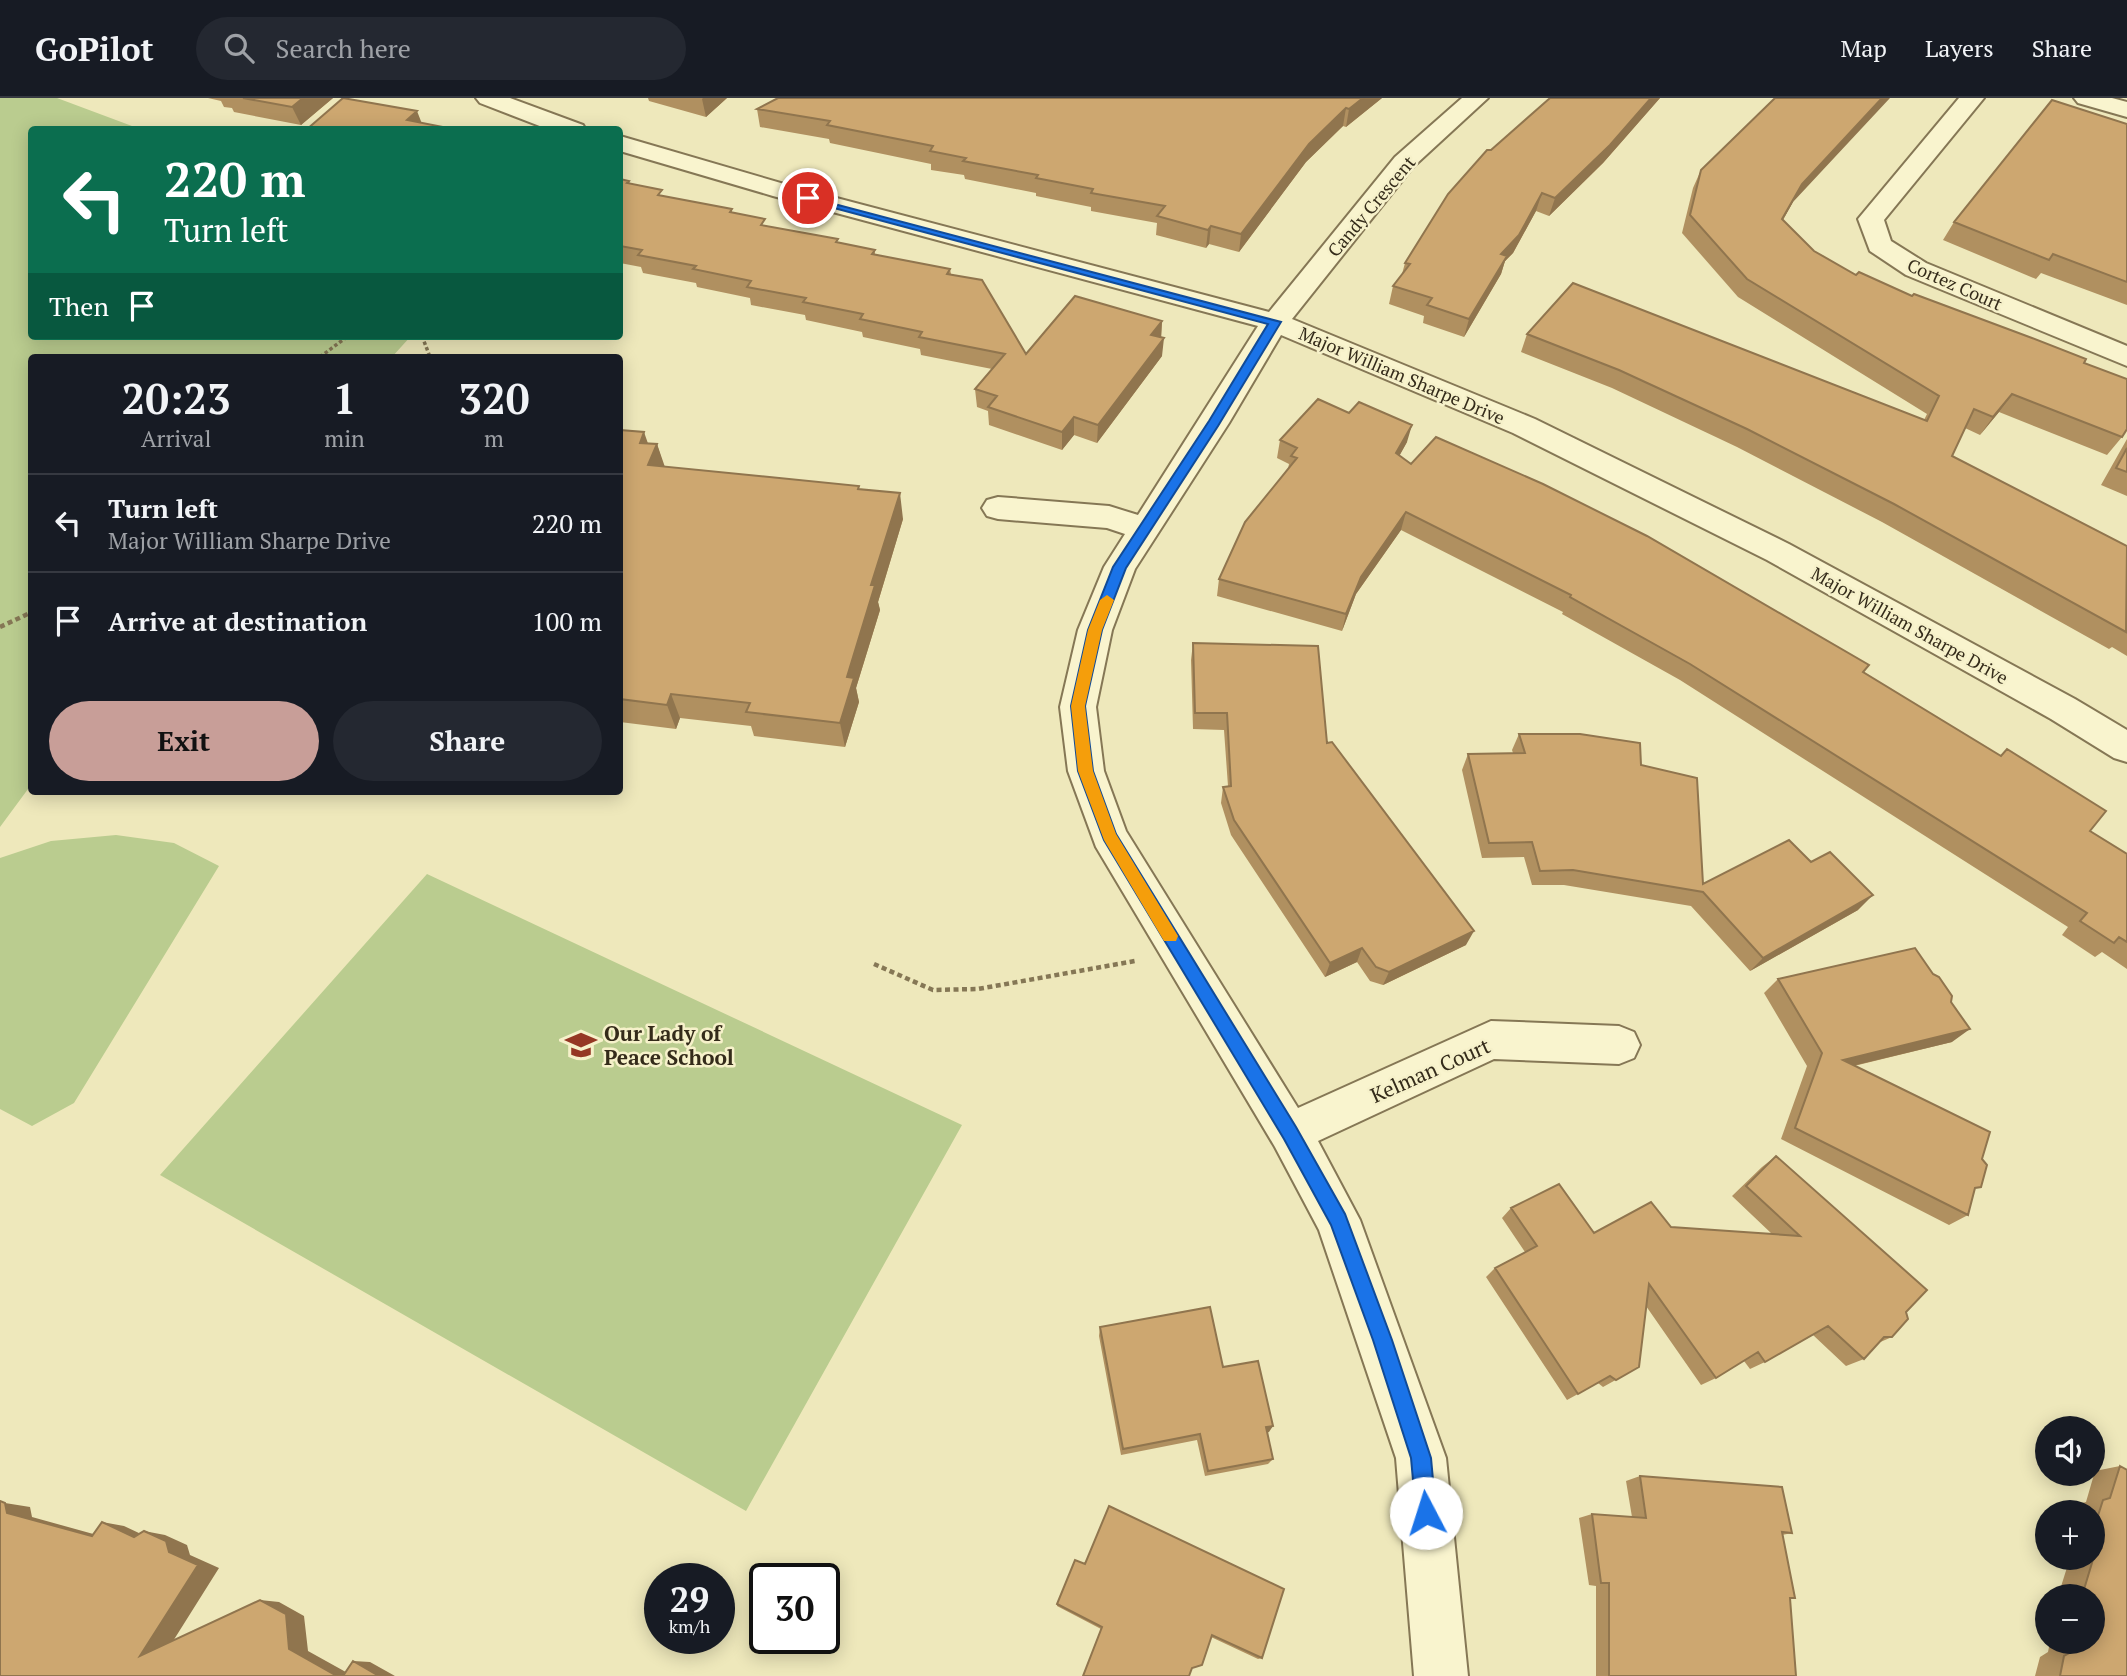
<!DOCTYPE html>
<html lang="en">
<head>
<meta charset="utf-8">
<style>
  body { margin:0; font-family:"PT Serif",serif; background:#242831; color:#f1f3f6; height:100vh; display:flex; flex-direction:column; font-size:26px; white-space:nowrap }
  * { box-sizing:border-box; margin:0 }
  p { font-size:23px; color:#9ea1a6 }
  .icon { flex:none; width:38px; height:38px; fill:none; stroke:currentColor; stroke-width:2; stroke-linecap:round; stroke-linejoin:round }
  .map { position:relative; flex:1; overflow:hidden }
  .details { position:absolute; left:28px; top:256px; width:595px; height:441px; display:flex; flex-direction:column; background:#171b24; border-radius:7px; box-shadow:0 4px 18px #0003 }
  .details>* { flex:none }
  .guide { position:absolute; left:28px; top:28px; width:595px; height:214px; border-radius:7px; box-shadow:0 4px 18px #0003; background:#0b6e4f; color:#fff; overflow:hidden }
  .controls { position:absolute; left:2035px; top:1318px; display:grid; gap:14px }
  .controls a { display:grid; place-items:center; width:70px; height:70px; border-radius:50%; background:#171b24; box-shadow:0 4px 18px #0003; font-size:35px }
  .speed { position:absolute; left:644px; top:1465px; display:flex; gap:14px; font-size:35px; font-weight:700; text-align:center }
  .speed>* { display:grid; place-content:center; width:91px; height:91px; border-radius:50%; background:#171b24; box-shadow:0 4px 18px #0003; line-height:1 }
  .speed small { font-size:18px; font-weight:400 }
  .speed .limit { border:4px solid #111; border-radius:10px; background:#fff; color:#111 }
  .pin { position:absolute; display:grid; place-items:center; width:60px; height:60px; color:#fff; margin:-30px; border:4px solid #fff; border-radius:50%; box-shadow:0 2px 7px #0007 }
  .me { position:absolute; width:77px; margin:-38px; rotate:355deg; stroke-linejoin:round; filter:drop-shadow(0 0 5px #0008) }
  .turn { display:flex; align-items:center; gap:24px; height:147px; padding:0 21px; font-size:32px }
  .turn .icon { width:91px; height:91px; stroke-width:2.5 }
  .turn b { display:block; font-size:49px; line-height:60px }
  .then { display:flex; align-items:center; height:66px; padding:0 21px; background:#0003; gap:14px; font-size:26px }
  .eta { display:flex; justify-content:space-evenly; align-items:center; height:119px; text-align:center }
  .eta b { font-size:42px; font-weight:800; line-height:49px }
  .action { display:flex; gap:14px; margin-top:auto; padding:14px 21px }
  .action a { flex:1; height:80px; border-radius:42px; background:#c89e98; color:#111; font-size:28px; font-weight:800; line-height:80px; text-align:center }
  .action a+a { background:#242831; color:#f1f3f6 }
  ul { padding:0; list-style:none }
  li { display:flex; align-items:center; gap:21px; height:98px; padding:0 21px; border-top:2px solid #363941 }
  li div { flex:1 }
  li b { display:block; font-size:26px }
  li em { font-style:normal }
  header { display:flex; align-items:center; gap:42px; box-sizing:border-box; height:98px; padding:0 35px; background:#171b24; border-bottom:2px solid #363941 }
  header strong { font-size:33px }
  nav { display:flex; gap:38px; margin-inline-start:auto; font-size:24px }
  .search { width:490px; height:63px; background:#242831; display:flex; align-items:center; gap:18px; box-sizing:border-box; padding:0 24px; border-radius:38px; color:#9ea1a6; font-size:26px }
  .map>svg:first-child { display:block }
  .green { fill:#bacc8f }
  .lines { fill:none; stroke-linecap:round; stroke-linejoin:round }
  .minor-casing { stroke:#857755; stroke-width:4 }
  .path-far1 { stroke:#857755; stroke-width:3.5; stroke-dasharray:3.5 2.5; stroke-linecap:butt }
  .path { stroke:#857755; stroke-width:4.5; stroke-dasharray:5 3.5; stroke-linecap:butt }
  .minor { fill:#f9f4ce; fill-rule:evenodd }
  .wall { fill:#b09060 }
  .shaded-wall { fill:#90754e }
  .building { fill:#cda770; stroke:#90754e; stroke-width:2 }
  .route { fill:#1a73e8; stroke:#114b97; stroke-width:2 }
  .slow { fill:#f59e0b }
  .labels { text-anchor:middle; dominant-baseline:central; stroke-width:5; stroke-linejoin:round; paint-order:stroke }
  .far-street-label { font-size:18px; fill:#342b1a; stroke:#f6f1ca }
  .poi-label { font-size:21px; font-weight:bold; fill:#342b1a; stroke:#f6f1ca; text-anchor:start }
  .street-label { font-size:21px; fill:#342b1a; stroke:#f6f1ca }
</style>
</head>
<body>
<header>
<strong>GoPilot</strong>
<div class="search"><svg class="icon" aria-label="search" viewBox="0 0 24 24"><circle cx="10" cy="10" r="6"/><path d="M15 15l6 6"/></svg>Search here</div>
<nav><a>Map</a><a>Layers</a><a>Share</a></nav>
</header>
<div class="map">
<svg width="2127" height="1578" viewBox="0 0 2127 1578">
  <rect width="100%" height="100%" fill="#eee8bb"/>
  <path class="green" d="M0,0H57L140,31L32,32V238H411L392,259H32L31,687L0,729Z
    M116,737L174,745L219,768L74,1005L32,1028L0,1011V760L51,743Z
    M427,776L962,1027L746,1413L160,1077Z"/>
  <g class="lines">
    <defs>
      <path id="minor" d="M476,0H510L583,27L586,32H550L480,5Z
        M1462,0H1488L1413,69L1292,221L1535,321L1789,446L2075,601L2127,632V664L2114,660L2051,621L1767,462L1513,335L1281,237L1229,325L1135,471L1112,532L1096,609L1104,673L1126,733L1298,1010L1491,923L1619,928L1634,934L1640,947L1634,960L1619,966L1494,961L1318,1043L1360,1122L1446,1360L1468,1578H1414L1396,1360L1319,1132L1275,1049L1096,749L1068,673L1060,609L1078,532L1104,469L1125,436L1107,430L998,421L987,418L982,410L987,402L998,399L1109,408L1138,417L1258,228L773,98L620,53V38L791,88L1269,214L1395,59Z
        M1959,0H1984L1884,122L1891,143L1926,165L2127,248V268L1906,177L1870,153L1858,121Z
        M2074,0H2112L2127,4V19L2078,5Z"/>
    </defs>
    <use href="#minor" class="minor-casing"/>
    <path class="path-far1" d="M422,238L430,259
      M320,259L348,238"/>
    <path class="path" d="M0,529L32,514
      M874,866L933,892L978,891L1135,863"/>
    <use href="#minor" class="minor"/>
  </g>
  <path class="wall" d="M208,0H333L301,27L234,14L232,10L224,9L221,3Z
    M648,0H727L706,19L649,3Z
    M1382,0L1346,29L1343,28L1306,64L1239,154L1209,146L1206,150L1156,137L1157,125L1091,113V109L1036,98V95L965,81L964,77L931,72V66L830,45L829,41L760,29L757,11Z
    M1550,0H1660L1603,65L1549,118L1536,113L1513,155L1505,163L1501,176L1464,239L1423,225L1424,218L1389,206L1393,188L1402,176L1405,165L1491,52Z
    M2127,26V207L2041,175L2036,181L1943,142L1954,124Z
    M1701,72L1793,104L1783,122L1814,153L1856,177L2084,265L2122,339L2107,357L1999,314L1980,337L1965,330L1952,358L2127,448V558L2112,549L2109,551L1882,424L1737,349L1612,290L1521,254L1527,236L1924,322L1927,316L1738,199L1682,135L1693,90Z
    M620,81L629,83L630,86L663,98L732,111V115L766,128L839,145L875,152V157L950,171L951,176L1026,256L1162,223L1161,240L1162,258L1097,345L1074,337L1062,352L989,327L988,313L977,309L975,291L992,271L921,257L920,251L863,239L862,234L806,222L805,217L751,207L750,200L697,189L696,185L643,175L641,169L620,165Z
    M620,332L648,346H657L664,369L859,388V391L903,421L878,504L880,512L856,590L859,604L845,649L754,638L751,628L680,620L676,631L620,624Z
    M2127,341V398L2101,387Z
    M1280,342L1407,344L1399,358L1411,366L1869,567L1864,574L2090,733L2127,756V871L2102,854L2095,859L2062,837L2068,829L1680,582L1562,516L1563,514L1401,432L1356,496L1342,533L1217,498L1219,481L1288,371L1289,366L1277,360Z
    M1193,545L1327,645L1466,847L1383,887L1370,883L1357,864L1325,879L1231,737L1221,705L1223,689L1228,688L1224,632L1193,631L1191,562Z
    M1519,636L1641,667L1703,786L1858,812L1750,873L1691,808L1564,787H1532L1524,759L1482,760L1462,672L1468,656L1513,655L1512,652Z
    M1778,881L1952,944L1854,968L1982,1061L1968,1117L1949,1127L1781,1041L1807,968L1764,895Z
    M1776,1058L1906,1214L1892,1239L1878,1245L1864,1261L1846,1268L1813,1237L1765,1264L1750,1271L1744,1263L1716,1280L1701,1287L1646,1208L1639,1269L1603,1289L1598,1285L1567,1302L1486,1179L1495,1170L1525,1154L1502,1120L1511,1110L1594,1135L1671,1129L1772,1136L1732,1098L1762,1069Z
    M1100,1229L1223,1269L1273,1328L1267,1334L1273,1361L1268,1366L1205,1378L1197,1342L1121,1357L1099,1238Z
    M2120,1368L2127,1578H2035L2040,1559L2048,1554L2050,1544H2093V1498H2058L2070,1460H2093V1414H2076L2079,1406L2086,1404L2095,1373Z
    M1640,1378L1792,1435L1782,1437L1795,1500L1790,1501L1796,1578H1596V1488L1589,1487L1579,1420L1592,1416L1632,1419L1626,1383Z
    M1075,1462L1262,1560L1258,1561L1211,1539L1192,1570L1101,1531L1057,1508V1506Z"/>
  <path class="shaded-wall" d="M303,0H333L301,27L292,9Z
    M703,0H727L706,19L702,1Z
    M1363,0H1382L1346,29L1349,11Z
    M1651,0H1660L1603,65L1549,118L1555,100Z
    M1882,0H1890L1793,104L1773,139L1802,86Z
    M1346,10L1343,28L1306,64L1239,154L1241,136L1309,46Z
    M417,13L424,31L407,22Z
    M1542,95L1536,113L1513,155L1505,163L1501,176L1464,239L1469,221L1501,156Z
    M1211,128L1209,146L1206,150L1208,132Z
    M1162,223L1161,241L1151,237Z
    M1164,240L1162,258L1097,345L1098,327Z
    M2012,296L1999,314L1980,337L1993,319Z
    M1074,319V337L1062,352V334Z
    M1412,327L1407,344L1391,373L1396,355Z
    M644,334L652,357L657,346L666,372L656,393L640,345Z
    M900,395L903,421L878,504L880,512L856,590L859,604L845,649L840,625L847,579L871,487Z
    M1406,414L1401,432L1356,496L1342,533L1346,516L1361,479Z
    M671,596L680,620L676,631L667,607Z
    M1873,797L1858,812L1750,873L1763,860Z
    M1474,833L1466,847L1383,887L1389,874Z
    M1362,850L1357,864L1325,879L1330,865Z
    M1970,931L1952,944L1827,974L1843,962Z
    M1273,1328L1269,1334L1262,1336L1266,1329Z
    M5,1405L30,1409L32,1419L115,1442L92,1438L7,1415Z
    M102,1424L124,1428L156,1443L134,1439Z
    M144,1433L165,1437L187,1447L190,1457L219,1470L163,1559L140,1558L169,1454Z
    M260,1502L279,1504L304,1518L308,1553L353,1578H337L289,1551Z
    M353,1563L370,1564L395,1578H379Z"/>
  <path class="building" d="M243,0H303L292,9Z
    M343,0L417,13L407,22L458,32H306Z
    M778,0H1363L1349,11L1346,10L1309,46L1241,136L1211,128L1208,132L1157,118L1165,108L1091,95L1093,91L1036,80L1038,77L963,63L966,60L930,53L933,48L827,27L830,23L757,11Z
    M1550,0H1651L1610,47L1555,100L1542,95L1519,137L1501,156L1507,158L1469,221L1427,207L1432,200L1393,188L1410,166L1405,165L1448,96L1487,52H1491Z
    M1775,0H1882L1802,86L1782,121L1814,153L1856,177L1859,174L1912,198L1914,196L2032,240L2086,261L2084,265L2127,281V331L2122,339L2012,296L1993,319L1974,311L1952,358L2127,448L2126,534L1894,406L1747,331L1619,272L1527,236L1573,185L1927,323L1939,298L1747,181L1690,117L1701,72Z
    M2052,2L2127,26V184L2053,156L2049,162L1954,124Z
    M620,81L629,83L627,85L662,92L658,97L732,111L730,114L765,121L761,127L838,141L836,144L875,152L872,156L950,171L947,176L982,182L1026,256L1075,198L1162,223L1151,237L1164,240L1098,327L1074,319L1062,334L988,309L997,298L975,291L1005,256L919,239L922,234L860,221L863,216L803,204L806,200L747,189L751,183L693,171L696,168L638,157L642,152L620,148Z
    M1318,301L1349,315L1359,304L1412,327L1396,355L1411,366L1436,339L1543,386L1647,438L1869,567L1863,574L2001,658L2007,651L2106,713L2090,733L2127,756V844L2119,839L2114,845L2080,823L2087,815L1690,566L1570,499L1571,497L1406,414L1361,479L1346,516L1219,481L1245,424L1297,360L1291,358L1297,350L1280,342Z
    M620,332L644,334L640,345L657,346L648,367L859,388L858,391L900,395L871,487H875L847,579L854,580L840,625L746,614L750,605L671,596L667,607L620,601Z
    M2127,350V374L2116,370Z
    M1193,545L1318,548L1327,645L1332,644L1474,833L1389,874L1376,869L1362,850L1330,865L1234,722L1223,689L1231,688L1227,615H1195Z
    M1519,636H1580L1640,645L1641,667L1697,680L1703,786L1789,742L1811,764L1830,754L1873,797L1763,860L1703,794L1573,772L1540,773L1532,744L1489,745L1468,656L1525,655Z
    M1915,850L1933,876L1939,879L1952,898L1951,904L1970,931L1843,962L1990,1034L1982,1061L1987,1067L1981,1089L1975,1090L1968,1117L1795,1030L1822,955L1778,881Z
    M1776,1058L1927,1192L1906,1214L1908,1221L1892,1239H1884L1864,1261L1828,1228L1765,1264L1758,1254L1716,1280L1649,1186L1639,1269L1616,1282L1610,1278L1578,1296L1495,1170L1537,1148L1511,1110L1559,1086L1594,1135L1651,1104L1671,1129L1800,1138L1746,1088Z
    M1210,1209L1223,1269L1258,1263L1273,1328L1266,1329L1273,1361L1208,1373L1200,1336L1123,1351L1100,1229Z
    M2120,1368L2127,1372V1578H2060L2064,1558L2073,1553L2075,1544H2093V1498H2082L2101,1435L2095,1427L2103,1402L2110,1400Z
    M1640,1378L1782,1389L1792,1435L1782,1434L1795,1500H1790L1796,1578H1609V1485H1601L1592,1416L1646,1420Z
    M0,1403L5,1405L7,1415L92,1438L102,1424L134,1439L144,1433L166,1443L169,1454L198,1467L140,1558L260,1502L286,1516L289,1551L337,1578H0Z
    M1109,1408L1284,1491L1262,1560L1212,1537L1202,1567L1192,1570L1189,1578H1083L1102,1529L1057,1506L1075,1462L1085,1466Z
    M353,1563L379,1578H343Z"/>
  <path class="route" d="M804,98L1281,224L1218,328L1126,470L1102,532L1085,608L1093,673L1116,736L1296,1029L1345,1116L1392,1242L1431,1360L1436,1415L1433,1422L1426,1425L1419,1422L1416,1415L1411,1360L1373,1242L1331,1127L1284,1041L1104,742L1078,673L1071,608L1088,532L1113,469L1209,323L1268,226L804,102Z"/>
  <path class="slow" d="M1107,497L1114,502L1102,532L1085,608L1093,673L1116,736L1178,838L1176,843H1164L1104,742L1078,673L1071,608L1088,532L1100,502Z"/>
  <defs>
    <symbol id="school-bare" viewBox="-9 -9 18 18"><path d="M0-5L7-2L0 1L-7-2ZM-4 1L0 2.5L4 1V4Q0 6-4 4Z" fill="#953724" stroke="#f6f1ca" stroke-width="2.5" paint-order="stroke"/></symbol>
  </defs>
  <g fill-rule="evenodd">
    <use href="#school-bare" x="559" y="925" width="44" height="44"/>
  </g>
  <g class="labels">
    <g class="far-street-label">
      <text transform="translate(1371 108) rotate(-50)">Candy Crescent</text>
      <text transform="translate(1955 186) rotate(24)">Cortez Court</text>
      <text transform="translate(1402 277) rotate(23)">Major William Sharpe Drive</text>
      <text transform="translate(1910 527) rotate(29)">Major William Sharpe Drive</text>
    </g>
    <g class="poi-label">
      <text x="604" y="935">Our Lady of<tspan x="604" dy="24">Peace School</tspan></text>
    </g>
    <g class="street-label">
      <text transform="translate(1430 972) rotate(-24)">Kelman Court</text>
    </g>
  </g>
</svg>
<div class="controls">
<a><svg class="icon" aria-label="sound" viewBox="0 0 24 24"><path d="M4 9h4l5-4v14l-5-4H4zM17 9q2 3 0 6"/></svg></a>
<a>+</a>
<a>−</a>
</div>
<div class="speed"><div>29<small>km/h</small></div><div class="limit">30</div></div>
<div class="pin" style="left:808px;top:100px;background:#d93025"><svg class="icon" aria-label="arrive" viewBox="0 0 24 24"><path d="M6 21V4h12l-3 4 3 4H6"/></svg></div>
<svg class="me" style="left:1426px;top:1415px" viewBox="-20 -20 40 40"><circle r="19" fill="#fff"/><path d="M0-13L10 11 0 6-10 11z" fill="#1a73e8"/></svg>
<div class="guide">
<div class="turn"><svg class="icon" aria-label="left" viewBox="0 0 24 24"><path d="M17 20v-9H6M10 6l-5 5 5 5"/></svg><div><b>220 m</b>Turn left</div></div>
<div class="then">Then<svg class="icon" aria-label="arrive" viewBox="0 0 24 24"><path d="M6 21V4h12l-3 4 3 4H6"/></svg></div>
</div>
<section class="details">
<div class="eta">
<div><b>20:23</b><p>Arrival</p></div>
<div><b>1</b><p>min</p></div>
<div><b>320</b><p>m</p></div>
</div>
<ul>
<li><svg class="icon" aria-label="left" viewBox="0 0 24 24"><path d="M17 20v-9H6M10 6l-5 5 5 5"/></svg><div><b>Turn left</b><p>Major William Sharpe Drive</p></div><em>220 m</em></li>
<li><svg class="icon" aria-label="arrive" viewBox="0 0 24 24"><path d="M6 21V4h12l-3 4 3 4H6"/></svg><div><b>Arrive at destination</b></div><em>100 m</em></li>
</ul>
<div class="action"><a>Exit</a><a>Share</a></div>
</section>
</div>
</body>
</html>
